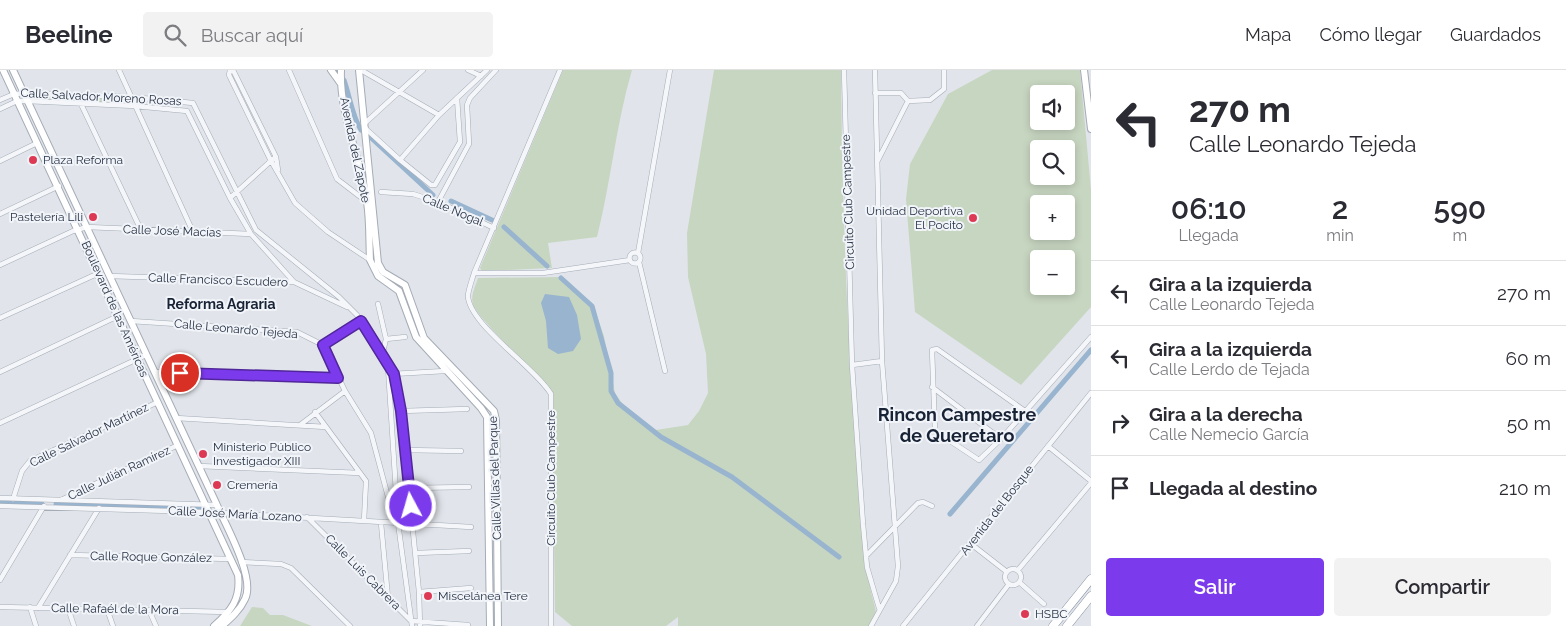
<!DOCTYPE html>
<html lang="es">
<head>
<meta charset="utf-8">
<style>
  body { margin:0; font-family:Raleway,sans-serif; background:#f2f2f3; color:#2b2b33; height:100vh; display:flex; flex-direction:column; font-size:19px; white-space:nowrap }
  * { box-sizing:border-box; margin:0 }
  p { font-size:16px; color:#7c7c81 }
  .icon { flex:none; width:28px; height:28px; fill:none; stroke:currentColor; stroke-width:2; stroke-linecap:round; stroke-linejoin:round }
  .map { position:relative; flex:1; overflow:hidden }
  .panel { display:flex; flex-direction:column; background:#fff; width:475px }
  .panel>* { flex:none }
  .banner { background:#fff; color:#2b2b33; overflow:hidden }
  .buttons { position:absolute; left:1030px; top:15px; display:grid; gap:10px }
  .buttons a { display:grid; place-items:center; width:45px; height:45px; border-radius:5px; background:#fff; box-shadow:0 2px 8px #0003; font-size:25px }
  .pin { position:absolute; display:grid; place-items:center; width:42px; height:42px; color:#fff; margin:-21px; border:2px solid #fff; border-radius:50%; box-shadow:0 1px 5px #0007 }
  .me { position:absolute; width:55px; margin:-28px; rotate:354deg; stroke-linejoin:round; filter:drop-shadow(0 0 4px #0008) }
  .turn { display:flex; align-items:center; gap:18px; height:105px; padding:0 15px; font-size:22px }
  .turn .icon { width:65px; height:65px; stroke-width:2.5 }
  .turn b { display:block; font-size:35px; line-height:42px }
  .eta { display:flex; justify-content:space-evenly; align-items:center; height:85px; text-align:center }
  .eta b { font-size:30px; font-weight:600; line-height:35px }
  .primary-button { display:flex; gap:10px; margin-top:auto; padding:10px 15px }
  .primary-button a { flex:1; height:58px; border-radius:5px; background:#7c3aed; color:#fff; font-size:20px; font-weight:600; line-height:58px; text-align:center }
  .primary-button a+a { background:#f2f2f3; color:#2b2b33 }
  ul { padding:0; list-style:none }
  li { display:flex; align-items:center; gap:15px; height:65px; padding:0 15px; border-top:1px solid #e1e1e2 }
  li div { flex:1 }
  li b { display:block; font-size:19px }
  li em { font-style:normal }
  header { display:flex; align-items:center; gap:30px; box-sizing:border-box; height:70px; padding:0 25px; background:#fff; border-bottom:1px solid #e1e1e2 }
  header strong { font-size:24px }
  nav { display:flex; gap:28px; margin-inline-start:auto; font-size:18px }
  .search { width:350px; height:45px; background:#f2f2f3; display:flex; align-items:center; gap:12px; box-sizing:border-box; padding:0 18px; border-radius:5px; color:#7c7c81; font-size:19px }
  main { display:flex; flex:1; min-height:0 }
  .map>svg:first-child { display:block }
  .green { fill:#c7d6c1; fill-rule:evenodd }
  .water { fill:#98b4cf }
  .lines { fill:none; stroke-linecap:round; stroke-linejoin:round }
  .canal { stroke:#98b4cf; stroke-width:5 }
  .minor-casing { stroke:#a5acb6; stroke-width:5.5 }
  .secondary-casing { stroke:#a5acb6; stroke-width:8 }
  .trunk-casing { stroke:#8792a3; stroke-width:9 }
  .minor { stroke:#f4f6f9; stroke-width:4.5 }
  .secondary { stroke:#fff; stroke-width:6 }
  .trunk { stroke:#fff; stroke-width:8 }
  .route-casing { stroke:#51269a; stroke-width:12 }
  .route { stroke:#7c3aed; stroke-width:9 }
  .poi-dot { fill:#dd3955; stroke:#f1f4f8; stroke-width:2 }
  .labels { text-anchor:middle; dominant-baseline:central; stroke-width:4; stroke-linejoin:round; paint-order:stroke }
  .street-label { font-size:12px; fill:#273245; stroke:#f1f4f8 }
  .poi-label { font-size:12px; fill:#273245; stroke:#f1f4f8; text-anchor:start }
  .neighbourhood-label { font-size:14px; font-weight:bold; fill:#192336; stroke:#f1f4f8 }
  .district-label { font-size:18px; font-weight:bold; fill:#192336; stroke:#f1f4f8 }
</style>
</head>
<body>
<header>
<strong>Beeline</strong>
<div class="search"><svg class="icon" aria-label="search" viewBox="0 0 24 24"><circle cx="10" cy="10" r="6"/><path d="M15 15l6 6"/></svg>Buscar aquí</div>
<nav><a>Mapa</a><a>Cómo llegar</a><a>Guardados</a></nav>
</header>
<main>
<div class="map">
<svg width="1091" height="556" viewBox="0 0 1091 556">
  <rect width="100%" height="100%" fill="#e1e5eb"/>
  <path class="green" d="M563,0H632C616,54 611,112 597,167L548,173L552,198L482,201L480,198Z
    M714,0H841C842,122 846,243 855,364C859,423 859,481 875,537L876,543L870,556H678V547L666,556H572L555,542L552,328L547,316C534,301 476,247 473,234C470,226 476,215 478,208L563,207L593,235L604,266L615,323L626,339L656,360L688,355L699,341L708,323L706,284L688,207L687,163Z
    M992,0H1080L1091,120V237L1021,315L915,242L906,129L910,94L948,24ZM1039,24H1066V51H1039ZM1039,79H1066V106H1039ZM1039,134H1066V161H1039ZM1039,189H1066V216H1039Z
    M33,25L128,30L130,34L35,30Z
    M252,537L263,538L270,545H283L312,556H240Z"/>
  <path class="water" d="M545,224L569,227L577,245L581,269L573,281L558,284L548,278L546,251L541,233Z"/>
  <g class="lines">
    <path class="canal" d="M336,0L337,1
      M344,10C350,27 352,46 361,60
      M368,65L433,125
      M451,131L492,150
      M504,157L547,196
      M561,208L592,236L611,303V321L618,333L661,367L732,407L839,487
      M0,433L42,434
      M56,434L202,438
      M950,444L1091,280"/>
    <defs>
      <path id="minor" d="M119,0L193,162
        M230,0L229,5L271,91L295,133L328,162L370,190
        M233,0L276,87L278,100
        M289,0L337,109L367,132
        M361,0L439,45
        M468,0L481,6
        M844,0L852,295L863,454L867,497L879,538
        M875,23H901L908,31L930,30L944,19V0
        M0,30L14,24L30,23L131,27L193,33L256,160L339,227L357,245L388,297
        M81,34L141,160
        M0,39L17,31H27L135,36L187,41L230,128L251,164L294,212L347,237
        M364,54L423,0
        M365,58L400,90L431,115H435L460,72L457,28
        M400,90L439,45L487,0
        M0,91L37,73
        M877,92L908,31
        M381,122L413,124L438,132L494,158
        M230,128L273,89
        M438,132L469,74L467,35L470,28L496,0
        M0,144L59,116
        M629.5 188a5.5 5.5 0 1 1 11 0a5.5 5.5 0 1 1-11 0Z
        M638,183L670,0
        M639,192L665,301
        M0,195L73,161L87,157L251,164
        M474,203H543L630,190
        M109,206L293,212
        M378,234L386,269L382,286
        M0,248L99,203
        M131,251L297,262L323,275
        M386,269L405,267
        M323,275L345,321L371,363L395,453
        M323,275L361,251
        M852,295L882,291
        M0,302L118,246
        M154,302L338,309
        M392,304L445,301
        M932,317L1001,369
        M401,341L467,339
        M1025,341L937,279L932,280L935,361L979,390L1001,369L1091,267
        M315,342L366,411L364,451
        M176,348L326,357
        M0,353L146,285
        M300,355L345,321
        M1048,376L1091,411
        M405,380L461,381
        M199,396L360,403
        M409,418L469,417
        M0,428L217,435
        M13,429L22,401L30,391L158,332
        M61,430L178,375
        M0,436L204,442L471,457
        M307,447L411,551L468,555
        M381,453L388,528
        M971,474L1007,502
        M416,483L469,481
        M70,485L231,489
        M866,486L918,433L923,432L932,436
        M241,492L281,494L291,498L350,556
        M1005 507a8 8 0 1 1 16 0a8 8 0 1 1-16 0Z
        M1018,500L1091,413
        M0,510L44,436
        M1019,512L1044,534
        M419,522L471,518
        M0,537L229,542
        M30,537L36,556
        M38,538L99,438
        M68,538L74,556
        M107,539L113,556
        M149,540L156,556
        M412,556L398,453L388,297L394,304L401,341L419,522L420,556
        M551,556V324C535,297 467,253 468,225C469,218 472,210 474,203L560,0
        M871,556L896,511L898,496L882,291L875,0
        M903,556L1091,323
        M977,556L1009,514"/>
      <path id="secondary" d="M3,0L238,505C241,529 231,541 214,556
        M13,0L216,433C225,454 256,508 245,529C240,540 231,548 222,556
        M331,0L341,14
        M341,0C339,44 361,89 367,132C370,151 369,171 370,190L378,206L399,221L416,267L481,338L487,347L490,556
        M359,0L378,193L383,202L405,215L424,268L494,341L496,350L498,556
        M1084,0L1091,59"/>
      <path id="trunk" d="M1053,556L1091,509
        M1067,556L1091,526"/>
    </defs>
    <use href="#minor" class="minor-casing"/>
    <use href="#secondary" class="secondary-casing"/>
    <use href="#trunk" class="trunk-casing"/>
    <use href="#minor" class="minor"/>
    <use href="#secondary" class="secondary"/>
    <use href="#trunk" class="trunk"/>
  </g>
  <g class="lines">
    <defs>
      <path id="route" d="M180,303L338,308L323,275L361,251L394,304L401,341L411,436"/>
    </defs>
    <use href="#route" class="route-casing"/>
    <use href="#route" class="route"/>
  </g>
  <g class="poi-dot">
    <circle cx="33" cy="90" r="5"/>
    <circle cx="93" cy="147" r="5"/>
    <circle cx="973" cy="148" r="5"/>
    <circle cx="203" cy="384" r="5"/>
    <circle cx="217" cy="415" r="5"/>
    <circle cx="428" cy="526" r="5"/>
    <circle cx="1025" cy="544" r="5"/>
  </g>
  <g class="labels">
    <g class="street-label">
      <text transform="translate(101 27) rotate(3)">Calle Salvador Moreno Rosas</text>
      <text transform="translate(355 80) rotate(78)">Avenida del Zapote</text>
      <text transform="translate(848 132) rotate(-92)">Circuito Club Campestre</text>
      <text transform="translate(453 140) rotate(23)">Calle Nogal</text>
      <text transform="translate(172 161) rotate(2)">Calle José Macías</text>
      <text transform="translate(218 210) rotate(2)">Calle Francisco Escudero</text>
      <text transform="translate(115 239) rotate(66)">Boulevard de las Américas</text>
      <text transform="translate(236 259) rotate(5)">Calle Leonardo Tejeda</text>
      <text transform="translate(89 365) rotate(-26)">Calle Salvador Martínez</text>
      <text transform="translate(119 403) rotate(-25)">Calle Julián Ramírez</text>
      <text transform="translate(495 408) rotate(-92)">Calle Villas del Parque</text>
      <text transform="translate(551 408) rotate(-90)">Circuito Club Campestre</text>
      <text transform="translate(997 440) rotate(-52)">Avenida del Bosque</text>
      <text transform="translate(235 444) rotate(3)">Calle José María Lozano</text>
      <text transform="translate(151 487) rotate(1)">Calle Roque González</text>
      <text transform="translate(363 502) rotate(45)">Calle Luis Cabrera</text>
      <text transform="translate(115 539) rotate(1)">Calle Rafaél de la Mora</text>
    </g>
    <g class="poi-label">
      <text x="43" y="90">Plaza Reforma</text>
      <text x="963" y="141" text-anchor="end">Unidad Deportiva<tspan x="963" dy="14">El Pocito</tspan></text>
      <text x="83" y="147" text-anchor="end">Pastelería Lili</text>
      <text x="213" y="377">Ministerio Público<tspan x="213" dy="14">Investigador XIII</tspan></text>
      <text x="227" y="415">Cremería</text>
      <text x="438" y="526">Miscelánea Tere</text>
      <text x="1035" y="544">HSBC</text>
    </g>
    <g class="neighbourhood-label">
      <text x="221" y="234">Reforma Agraria</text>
    </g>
    <g class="district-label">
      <text x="957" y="344">Rincon Campestre<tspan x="957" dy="21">de Queretaro</tspan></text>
    </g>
  </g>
</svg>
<div class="buttons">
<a><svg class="icon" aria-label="sound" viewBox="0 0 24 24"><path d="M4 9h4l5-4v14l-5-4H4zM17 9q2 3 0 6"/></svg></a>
<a><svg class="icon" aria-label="search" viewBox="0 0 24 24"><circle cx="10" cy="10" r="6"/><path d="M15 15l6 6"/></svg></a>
<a>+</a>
<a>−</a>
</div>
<div class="pin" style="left:180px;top:303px;background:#d93025"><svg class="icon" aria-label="arrive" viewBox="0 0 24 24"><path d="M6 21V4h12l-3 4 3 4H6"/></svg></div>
<svg class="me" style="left:411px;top:436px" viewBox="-20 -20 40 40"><circle r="17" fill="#7c3aed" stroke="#fff" stroke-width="3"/><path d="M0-11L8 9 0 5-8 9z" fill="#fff"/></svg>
</div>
<section class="panel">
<div class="banner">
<div class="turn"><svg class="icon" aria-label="left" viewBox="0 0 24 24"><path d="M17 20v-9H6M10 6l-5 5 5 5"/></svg><div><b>270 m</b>Calle Leonardo Tejeda</div></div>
</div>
<div class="eta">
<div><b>06:10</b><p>Llegada</p></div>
<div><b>2</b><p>min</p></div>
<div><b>590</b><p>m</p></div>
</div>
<ul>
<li><svg class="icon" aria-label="left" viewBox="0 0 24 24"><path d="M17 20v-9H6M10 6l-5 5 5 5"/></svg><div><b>Gira a la izquierda</b><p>Calle Leonardo Tejeda</p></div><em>270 m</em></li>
<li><svg class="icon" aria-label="left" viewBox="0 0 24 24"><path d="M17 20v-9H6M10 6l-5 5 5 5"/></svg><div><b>Gira a la izquierda</b><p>Calle Lerdo de Tejada</p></div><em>60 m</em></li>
<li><svg class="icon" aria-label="right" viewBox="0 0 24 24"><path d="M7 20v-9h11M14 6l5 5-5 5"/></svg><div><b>Gira a la derecha</b><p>Calle Nemecio García</p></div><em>50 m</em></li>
<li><svg class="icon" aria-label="arrive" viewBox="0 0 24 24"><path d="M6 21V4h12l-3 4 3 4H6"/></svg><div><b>Llegada al destino</b></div><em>210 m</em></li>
</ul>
<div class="primary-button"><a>Salir</a><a>Compartir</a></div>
</section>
</main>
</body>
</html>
